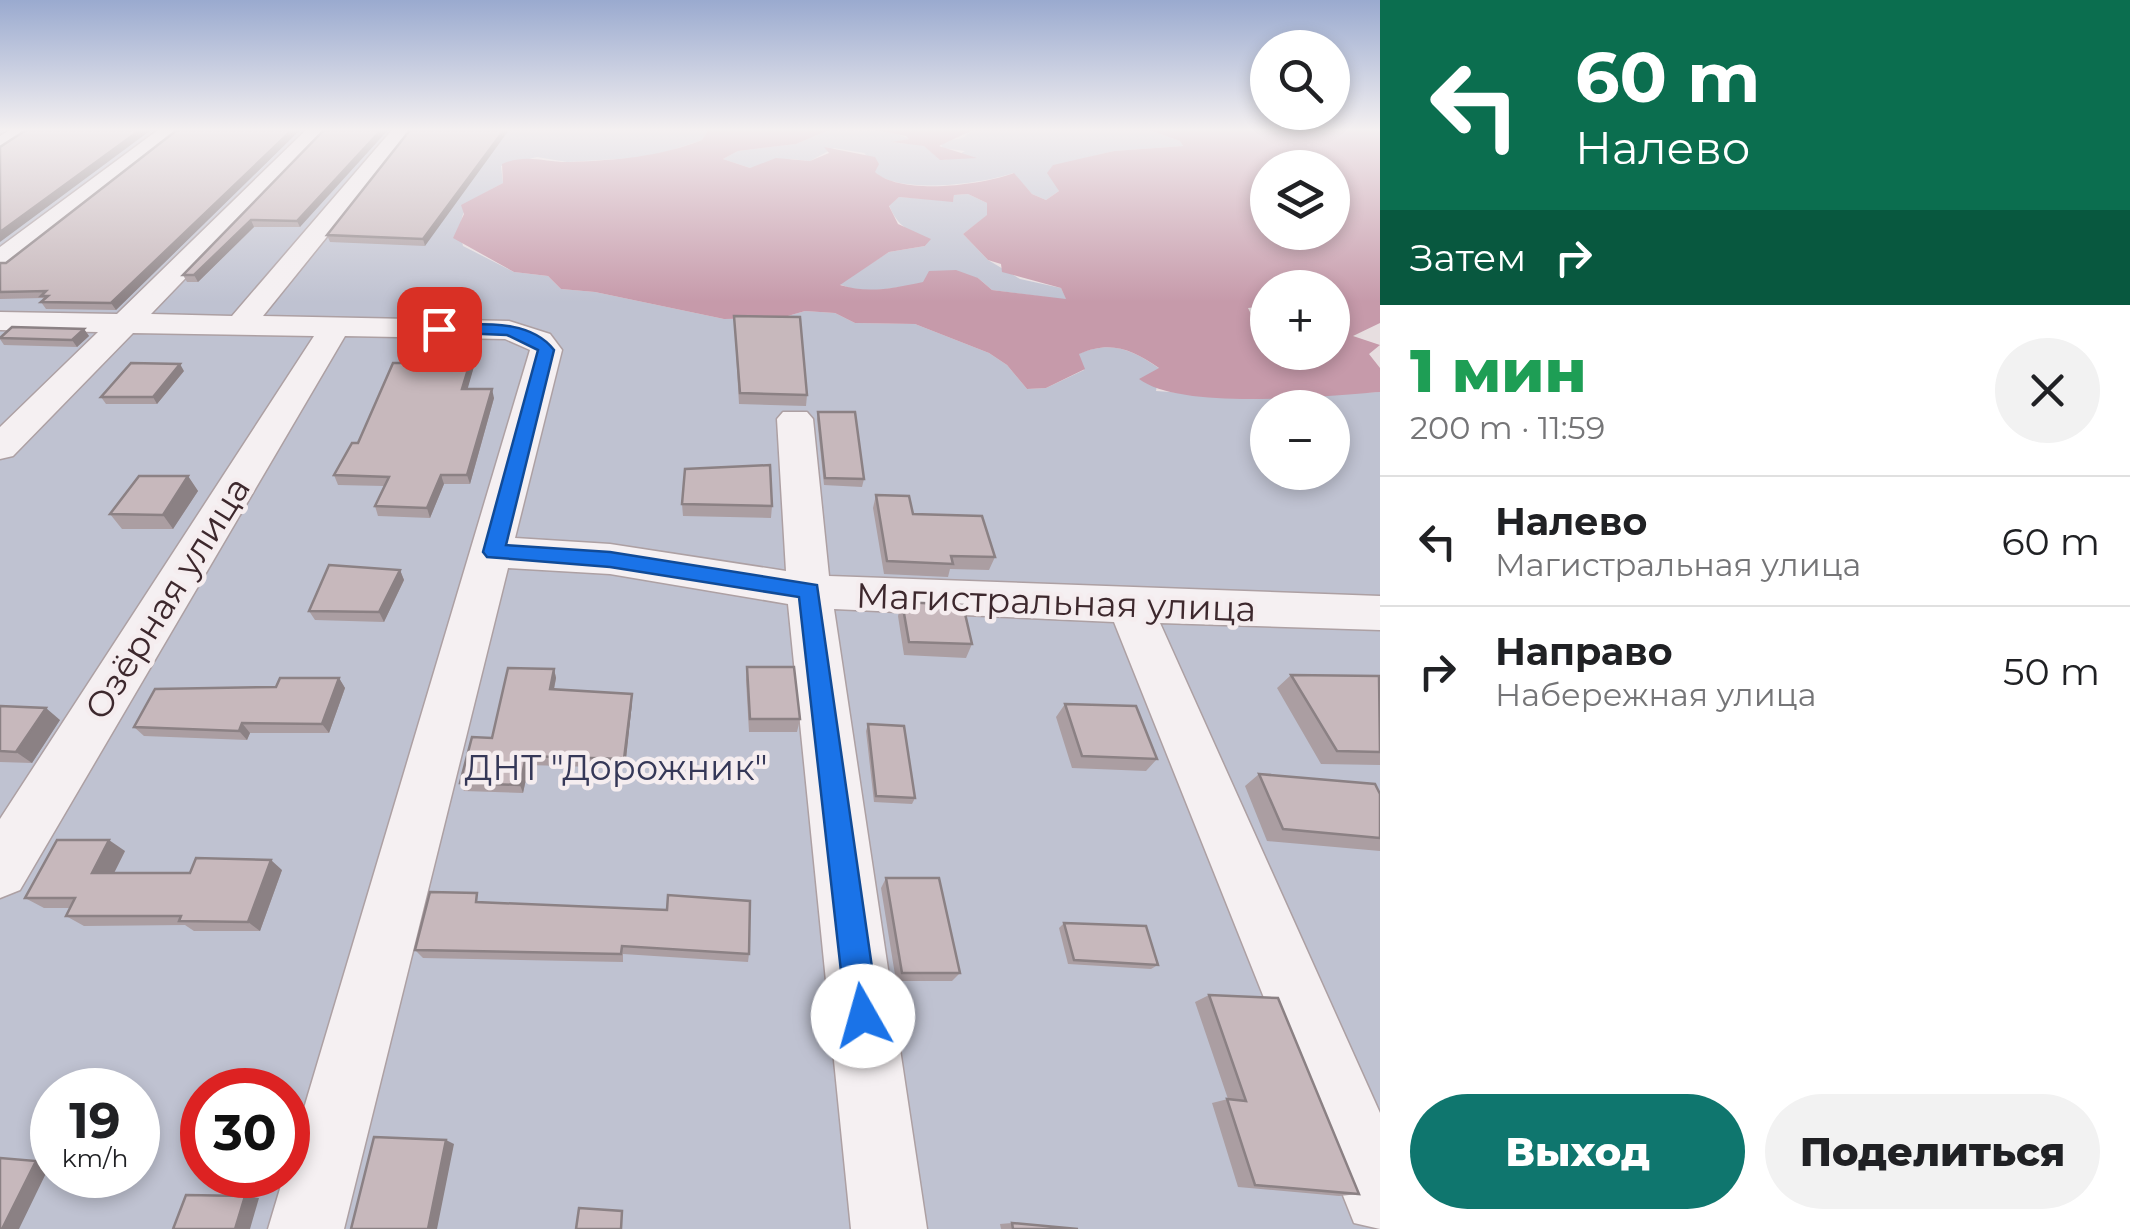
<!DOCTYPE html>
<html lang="ru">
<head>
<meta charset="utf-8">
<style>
  body { margin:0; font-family:Montserrat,sans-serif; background:#f2f2f2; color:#202124; height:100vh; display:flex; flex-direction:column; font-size:38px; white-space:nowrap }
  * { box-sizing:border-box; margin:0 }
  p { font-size:32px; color:#757577 }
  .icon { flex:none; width:55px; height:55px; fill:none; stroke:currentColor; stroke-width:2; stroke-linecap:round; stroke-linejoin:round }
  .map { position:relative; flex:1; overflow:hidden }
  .drawer { display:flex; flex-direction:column; background:#fff; width:750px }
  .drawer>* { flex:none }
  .guide { background:#0b6e4f; color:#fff; overflow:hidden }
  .fabs { position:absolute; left:1250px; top:30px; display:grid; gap:20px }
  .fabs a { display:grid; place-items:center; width:100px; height:100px; border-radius:50%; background:#fff; box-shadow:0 5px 15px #0003; font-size:50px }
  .speed { position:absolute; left:30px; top:1068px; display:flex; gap:20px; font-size:50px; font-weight:700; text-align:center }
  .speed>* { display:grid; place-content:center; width:130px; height:130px; border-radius:50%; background:#fff; box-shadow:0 5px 15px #0003; line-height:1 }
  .speed small { font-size:25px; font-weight:400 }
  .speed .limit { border:15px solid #d22; background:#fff; color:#111 }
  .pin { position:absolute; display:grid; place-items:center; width:85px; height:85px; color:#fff; margin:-42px; border-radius:20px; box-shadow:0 5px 15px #0006 }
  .me { position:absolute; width:110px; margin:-55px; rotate:353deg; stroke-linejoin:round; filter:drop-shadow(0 0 8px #0008) }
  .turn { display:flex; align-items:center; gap:35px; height:210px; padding:0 30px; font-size:45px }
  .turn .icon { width:130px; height:130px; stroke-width:2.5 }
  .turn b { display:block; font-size:70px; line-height:85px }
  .then { display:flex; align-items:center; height:95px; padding:0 30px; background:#0003; gap:20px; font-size:38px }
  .round { display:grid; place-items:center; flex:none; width:105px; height:105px; border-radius:52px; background:#f2f2f2 }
  .headline { display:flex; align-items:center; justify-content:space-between; height:170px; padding:0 30px }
  h1 { font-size:60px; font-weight:800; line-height:75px; color:#1e9e55 }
  .cta { display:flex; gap:20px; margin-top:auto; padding:20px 30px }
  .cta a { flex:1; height:115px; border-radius:60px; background:#0f766e; color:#fff; font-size:40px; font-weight:800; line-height:115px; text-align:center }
  .cta a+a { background:#f2f2f2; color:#202124 }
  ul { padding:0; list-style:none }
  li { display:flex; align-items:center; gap:30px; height:130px; padding:0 30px; border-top:2px solid #e0e0e0 }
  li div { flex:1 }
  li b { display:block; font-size:38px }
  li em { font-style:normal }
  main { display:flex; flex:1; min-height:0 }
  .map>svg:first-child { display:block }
  .green { fill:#bfc2d1; fill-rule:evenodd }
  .water { fill:#c69aaa; fill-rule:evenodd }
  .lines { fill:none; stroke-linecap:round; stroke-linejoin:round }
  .minor-casing { stroke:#ada0a3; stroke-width:3 }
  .minor { fill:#f5f0f2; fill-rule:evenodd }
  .wall { fill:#ab9ea2 }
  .shaded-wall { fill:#8b8184 }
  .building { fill:#c7b8bc; stroke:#8b8184; stroke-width:2.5 }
  .route { fill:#1a73e8; stroke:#114b97; stroke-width:2.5 }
  .labels { text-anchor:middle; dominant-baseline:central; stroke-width:9; stroke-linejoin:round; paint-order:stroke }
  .street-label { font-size:35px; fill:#3d282d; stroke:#f5edef }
  .park-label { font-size:35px; fill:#353858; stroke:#f5edef }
</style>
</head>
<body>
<main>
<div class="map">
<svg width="1380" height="1229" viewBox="0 0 1380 1229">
  <rect width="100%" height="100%" fill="#e7dee0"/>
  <path class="green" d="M0,130H708L702,140L651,157L567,162L537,157L501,166L503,183C474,199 454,205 463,246L514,272L548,276L561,289L595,292L724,319L781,318L805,311L835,313L855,323L915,324L989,353L1007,365L1027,389L1046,388L1084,370L1078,354C1111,340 1132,349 1160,369L1156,391L1238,397L1380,392V1229H0ZM1268,408H1332V472H1268ZM52,1090H138V1175H52ZM202,1090H288V1175H202Z
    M829,130L889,131L910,139L892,142C903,145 913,142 924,146C945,154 935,169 965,151L942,148L941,142L963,138L973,130H1149L1180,141L1183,146L1114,151L1070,162L1056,184L1059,191L1046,200L1032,194L1013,173C982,184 900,195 874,172L876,166L864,153L834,148L810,161L791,159L750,168L723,159L738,151L796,144Z
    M968,194L987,203L988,215L963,234L988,260L1020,279L1061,288L1067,300L992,290L978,278L860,292L839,284L889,252L925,246L930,239C910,233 897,226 889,205L899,197L953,201L954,195Z"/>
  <path class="water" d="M708,130H829L796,144L738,151L723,159L750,168L776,158L810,161L829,153L824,147L875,157L879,164L875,172C902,196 982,185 1014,173L1032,194L1046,200L1059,191L1047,173L1053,165L1114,151L1183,146L1180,141L1149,130H1380V323L1353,336L1380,345L1369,354L1380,368V392C1324,396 1182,411 1139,379L1159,368C1132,349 1110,340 1079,354L1085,369L1046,388L1027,389L1007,365L989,353L915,324L855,323L835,313L805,311L781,318L724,319L595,292L561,289L548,276L514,272L453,238L464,214L461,205L503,183L502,164C527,153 546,163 571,162C617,160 659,157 702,140ZM1268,168H1332V232H1268ZM968,194L987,203V215L963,234L988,260L1001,264L1002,272L1061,288L1066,299L992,290L978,278L956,270L929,271L923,282C894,288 868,294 840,285L889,252L925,246L931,239L898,224L889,206L899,197L953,202L954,195ZM1268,288H1332V352H1268L1267,321L1251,314L1248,308L1267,306Z
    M876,130H973L939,146L977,158L940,160L924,146L891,142L909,139L906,136Z"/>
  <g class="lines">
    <defs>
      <path id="minor" d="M10,130H35L0,152V136Z
        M158,130H182L10,266L0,268V247Z
        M306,130H328L151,314L232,316L392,130H413L263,316L509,321L550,334L562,350L515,538L610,544L786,571L777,419L783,412H807L813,419L829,576L1380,596V630L1160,623L1380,1113V1229L1354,1223L1114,622L834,609L927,1229H851L788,604L610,574L508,568L344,1229H268L530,350L505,339L345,336L20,890L0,898V819L314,336L133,333L13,456L0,459V427L98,332L0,330V312L117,314Z"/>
    </defs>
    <use href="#minor" class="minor-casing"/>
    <use href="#minor" class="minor"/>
  </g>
  <path class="wall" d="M177,130H300L116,310L46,309L41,302L43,298L0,299V263H6Z
    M324,130L300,227H254L198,282H187L183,275Z
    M410,130L425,246L330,242L327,235Z
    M734,316L807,395L806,406L739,404Z
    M84,329L89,336L77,347L4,345L0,339V337Z
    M481,342L467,389L494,398L470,484H444L430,518L378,516L375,506L384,486L338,485L334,475L358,443L435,363Z
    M184,371L157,404H106L101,397Z
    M818,412L864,479L862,487L824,485L817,419Z
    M188,476L198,491L173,529H122L110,514Z
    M876,495L995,557L989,570L950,569L948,577L884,574L873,508Z
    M682,504L772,506L771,518L683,516Z
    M400,570L404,580L384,622L315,620L309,611Z
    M902,602L972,644L966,658L904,655L898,616Z
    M747,667L800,719L797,732H749L746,680Z
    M554,669L556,678L554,690L632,694V703L625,768L529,765L523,793L464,791L460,783L492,738Z
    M1291,675L1380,677V765L1321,764L1277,688Z
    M339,678L345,688L329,733H250L247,740L144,736L134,727L276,687Z
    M1065,704L1157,759L1146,771L1072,768L1056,717Z
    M0,706L60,720L32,763L0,762Z
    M868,724L915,798L912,804L874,802L866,731Z
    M1259,774L1380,794V851L1267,841L1245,786Z
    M125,851L114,873H190L282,870L260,931H194L185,925L84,926L66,916L70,908H44L25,898Z
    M886,878L960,973L952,981H896L881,888Z
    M483,902L749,954L748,962L623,954V962L423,958L415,950Z
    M1064,923L1158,965L1151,969L1068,964L1059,928Z
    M1209,995L1359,1194L1339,1196L1238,1187L1212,1103L1228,1099L1195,1002Z
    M1012,1223L1078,1229H1001L1000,1224Z"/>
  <path class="shaded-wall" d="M140,130H151L0,242V232Z
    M292,130H300L116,310L111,303Z
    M381,130H388L300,227L297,221Z
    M504,130H509L425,246L423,239Z
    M251,220L254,227L198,282L194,275Z
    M84,329L89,336L77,347L72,340Z
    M479,333L481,342L465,398L462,389Z
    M180,364L184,371L157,404L153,397Z
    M492,389L494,398L470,484L467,475Z
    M441,475L444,484L430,518L427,508Z
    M188,476L198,491L173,529L163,515Z
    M400,570L404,580L384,622L379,612Z
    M554,669L556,678L552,698L550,689Z
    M339,678L345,688L329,733L322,724Z
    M632,694V703L625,768L624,759Z
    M46,708L60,720L32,763L16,752Z
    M242,723L250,733L247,740L239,731Z
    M526,756L529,765L523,793L520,785Z
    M109,840L125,851L109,883L92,873Z
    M271,860L282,870L260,931L248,922Z
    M446,1140L454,1144L437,1229H428Z
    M36,1161L51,1163L19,1229H2Z
    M245,1196L259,1198L250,1229H235Z"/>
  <path class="building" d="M26,130H140L0,232V147Z
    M177,130H292L111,303L41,302L48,296H41L46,291L0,292V263H6Z
    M324,130H381L297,221L251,220L194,275H183Z
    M410,130H504L423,239L327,235Z
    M734,316L800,317L807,395L740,393Z
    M12,327L84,329L72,340L0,338Z
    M446,333H479L462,389H492L467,475H441L427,508L375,506L389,477L334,475L352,443H358L393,363H435Z
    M131,363L180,364L153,397H101Z
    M818,412H855L864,479L825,478Z
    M770,465L772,506L682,504L685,469Z
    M139,476H188L163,515L110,514Z
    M876,495L909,496L913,514L982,516L995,557L951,556L953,564L887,561Z
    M329,565L400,570L379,612L309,611Z
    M902,602L963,605L972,644L909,642Z
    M747,667H794L800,719H750Z
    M508,668L554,669L550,689L632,694L624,759L526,756L520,785L460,783L472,737L492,738Z
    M1291,675L1379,676L1380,752L1337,751Z
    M280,678H339L322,724L242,723L239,731L134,727L155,689L276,687Z
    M1065,704L1136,706L1157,759L1082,756Z
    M0,706L46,708L16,752L0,751Z
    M868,724L904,726L915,798L876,796Z
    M1259,774L1375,784L1380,794V838L1283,829Z
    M57,840H109L92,873H190L196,858L271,860L248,922L179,921L181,916H66L75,898H25Z
    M886,878H939L960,973H902Z
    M430,892L477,893L476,902L667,910L668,895L750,901L749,954L622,946L621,954L415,950Z
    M1064,923L1146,926L1158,965L1074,960Z
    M1209,995L1278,998L1359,1194L1255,1185L1227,1099L1246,1101Z
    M374,1137L446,1140L428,1229H351Z
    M0,1158L36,1161L2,1229H0Z
    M186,1195L245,1196L235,1229H173Z
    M579,1208L622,1211L621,1229H576Z
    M1012,1223L1078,1229H1013Z"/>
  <linearGradient id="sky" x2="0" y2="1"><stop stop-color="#9aaacf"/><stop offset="0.43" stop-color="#f4f0f1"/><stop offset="1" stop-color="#f4f0f1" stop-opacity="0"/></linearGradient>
  <rect width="1380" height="302" fill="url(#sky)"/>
  <path class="route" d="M439,324C476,325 529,317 554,350L506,545L610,552L817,585L879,1016L874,1027L863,1032L851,1027L846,1016L799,597L610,567L487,557L483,552L538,350L507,335L434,332V325Z"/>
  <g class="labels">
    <g class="street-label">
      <text transform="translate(167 598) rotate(-58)">Озёрная улица</text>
      <text transform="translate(1056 602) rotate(2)">Магистральная улица</text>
    </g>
    <g class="park-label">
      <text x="616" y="767">ДНТ "Дорожник"</text>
    </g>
  </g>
</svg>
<div class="fabs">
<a><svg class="icon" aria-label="search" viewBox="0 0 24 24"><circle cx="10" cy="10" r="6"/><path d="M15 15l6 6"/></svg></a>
<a><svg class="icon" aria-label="layers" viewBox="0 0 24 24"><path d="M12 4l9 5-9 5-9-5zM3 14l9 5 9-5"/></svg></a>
<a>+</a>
<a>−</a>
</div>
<div class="speed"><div>19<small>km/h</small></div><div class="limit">30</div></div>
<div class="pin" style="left:439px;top:329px;background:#d93025"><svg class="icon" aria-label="arrive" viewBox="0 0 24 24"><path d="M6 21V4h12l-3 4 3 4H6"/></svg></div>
<svg class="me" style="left:863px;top:1016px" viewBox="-20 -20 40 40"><circle r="19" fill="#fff"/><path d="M0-13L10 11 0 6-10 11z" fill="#1a73e8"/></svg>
</div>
<section class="drawer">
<div class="guide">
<div class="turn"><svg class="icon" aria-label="left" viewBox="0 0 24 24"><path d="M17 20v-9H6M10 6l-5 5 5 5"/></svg><div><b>60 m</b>Налево</div></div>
<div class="then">Затем<svg class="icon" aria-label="right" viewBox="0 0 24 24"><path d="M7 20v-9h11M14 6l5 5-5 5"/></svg></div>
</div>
<div class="headline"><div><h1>1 мин</h1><p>200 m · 11:59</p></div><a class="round"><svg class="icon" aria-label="close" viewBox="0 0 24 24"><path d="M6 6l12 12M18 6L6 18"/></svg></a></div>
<ul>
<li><svg class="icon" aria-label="left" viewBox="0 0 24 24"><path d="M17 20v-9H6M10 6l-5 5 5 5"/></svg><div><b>Налево</b><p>Магистральная улица</p></div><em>60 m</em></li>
<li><svg class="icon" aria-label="right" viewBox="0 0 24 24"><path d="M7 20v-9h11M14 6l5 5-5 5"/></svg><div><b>Направо</b><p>Набережная улица</p></div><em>50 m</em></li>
</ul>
<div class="cta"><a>Выход</a><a>Поделиться</a></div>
</section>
</main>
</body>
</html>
